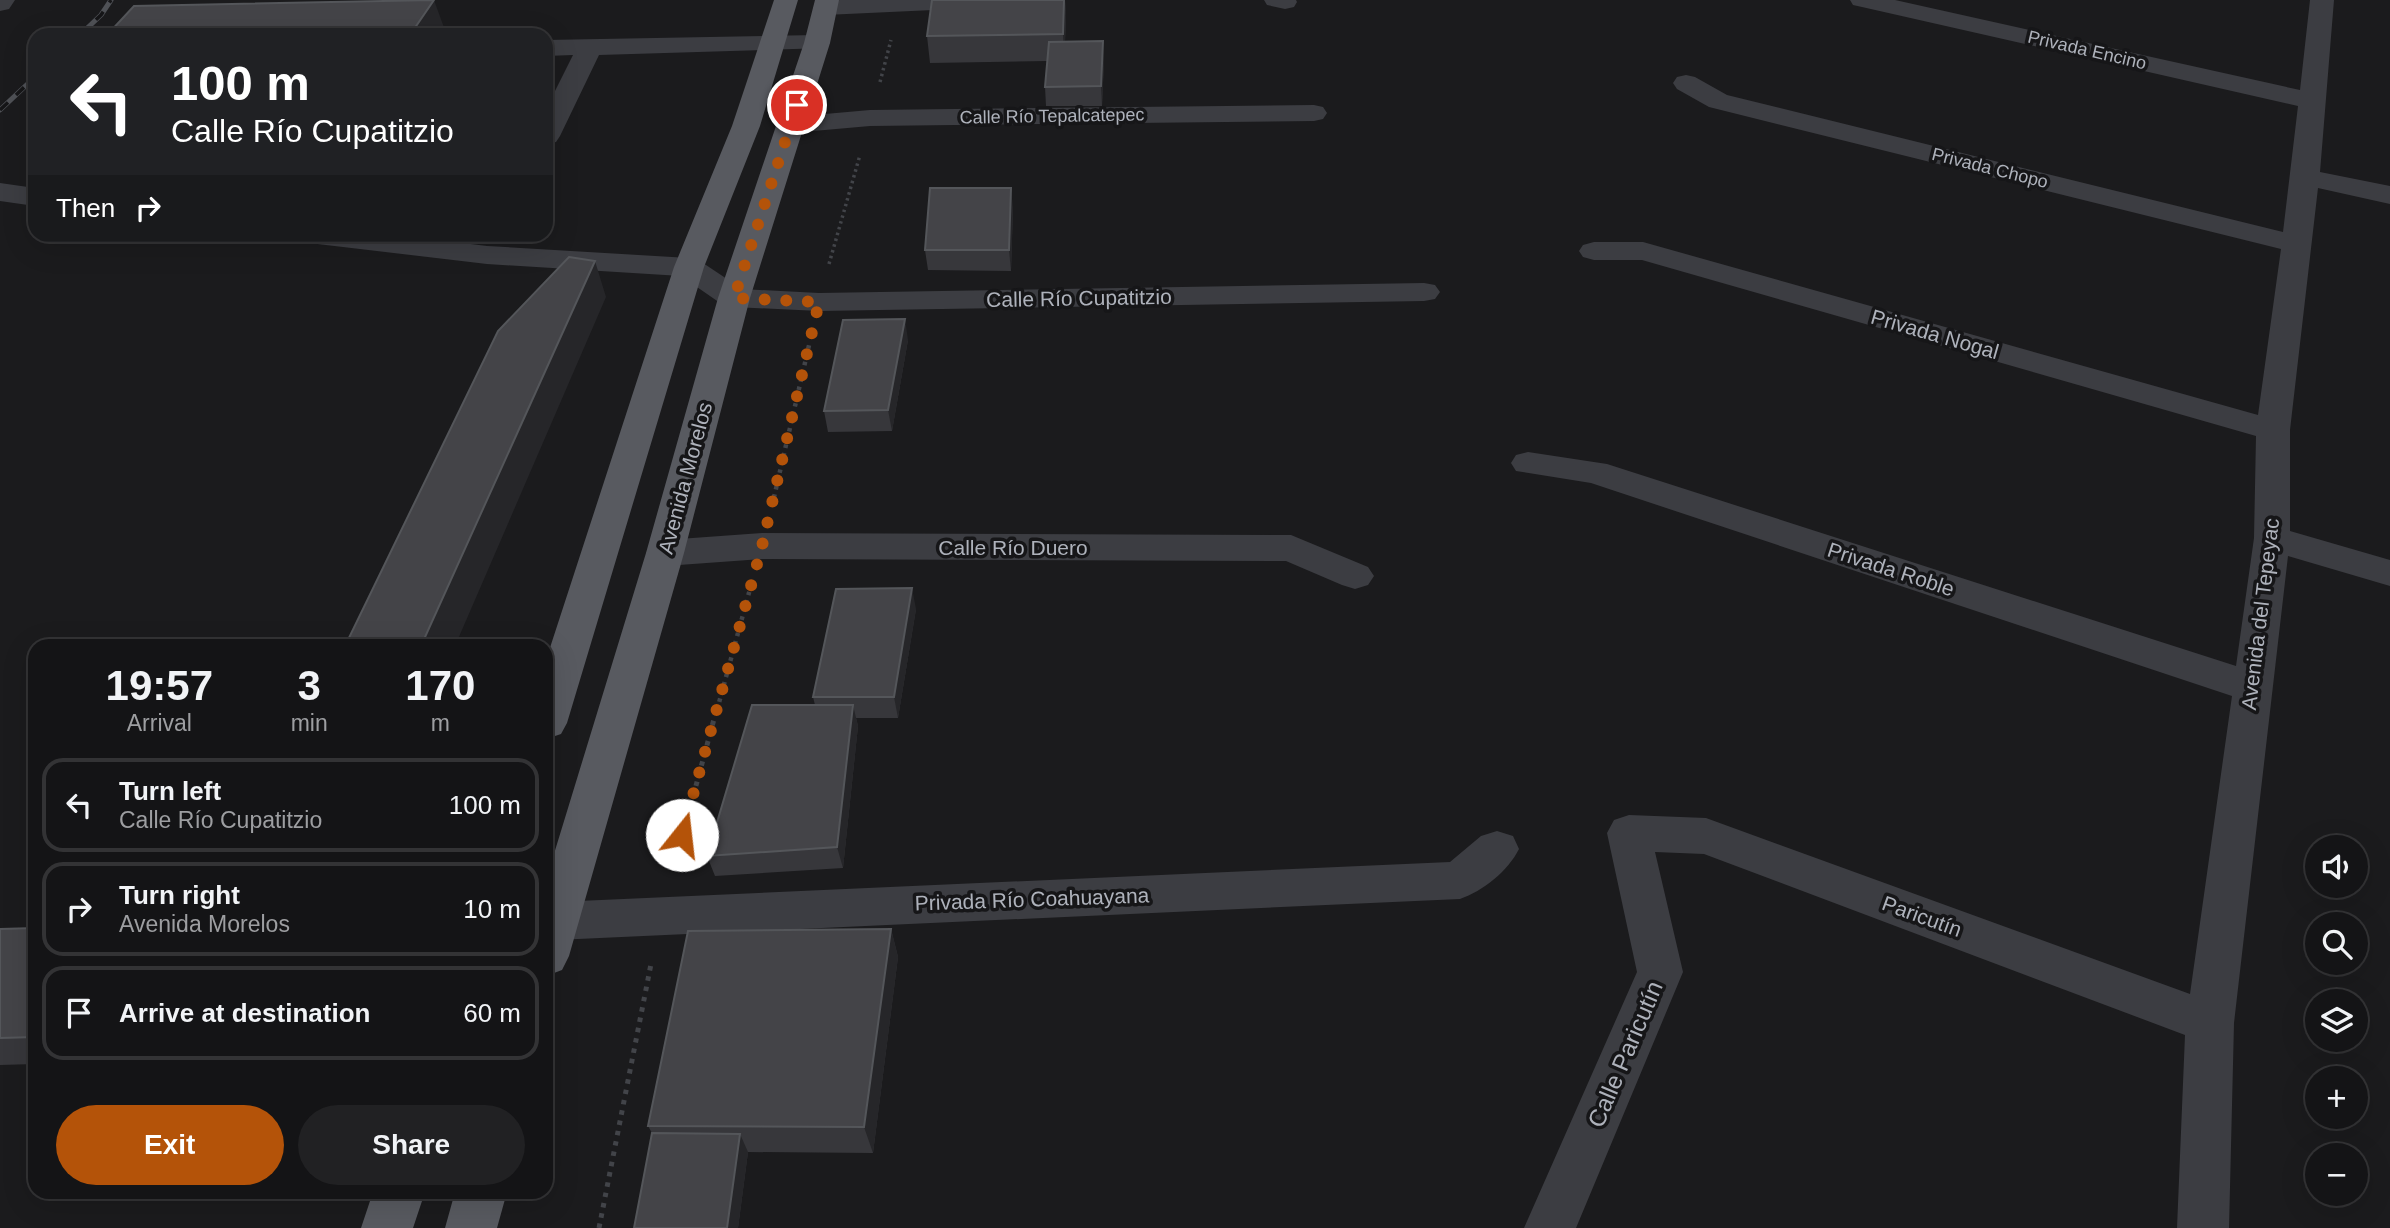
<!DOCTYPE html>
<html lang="en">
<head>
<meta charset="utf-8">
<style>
  body { margin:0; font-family:Arial,sans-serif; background:#212123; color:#f1f3f6; height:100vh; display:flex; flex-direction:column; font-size:26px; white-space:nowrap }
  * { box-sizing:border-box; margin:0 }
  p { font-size:23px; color:#9d9ea1 }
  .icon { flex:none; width:38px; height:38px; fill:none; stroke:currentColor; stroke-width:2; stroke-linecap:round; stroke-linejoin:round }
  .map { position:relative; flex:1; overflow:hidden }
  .details { position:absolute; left:28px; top:639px; width:525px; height:560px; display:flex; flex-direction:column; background:#141416; border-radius:21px; box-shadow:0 7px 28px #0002,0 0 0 2px #333335 }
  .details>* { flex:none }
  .guide { position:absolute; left:28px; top:28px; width:525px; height:214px; border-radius:21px; box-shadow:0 7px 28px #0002,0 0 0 2px #333335; background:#202124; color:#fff; overflow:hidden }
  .buttons { position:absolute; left:2305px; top:835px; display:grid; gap:14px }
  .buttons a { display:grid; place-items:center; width:63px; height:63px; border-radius:50%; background:#141416; box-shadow:0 7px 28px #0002,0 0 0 2px #333335; font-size:35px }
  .pin { position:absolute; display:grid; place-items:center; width:60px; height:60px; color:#fff; margin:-30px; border:4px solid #fff; border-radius:50%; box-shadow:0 2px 7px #0007 }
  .me { position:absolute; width:77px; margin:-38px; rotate:16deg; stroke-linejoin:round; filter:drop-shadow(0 0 5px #0008) }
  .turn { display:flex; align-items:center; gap:24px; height:147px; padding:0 28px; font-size:32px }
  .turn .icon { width:91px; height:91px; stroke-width:2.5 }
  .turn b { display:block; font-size:49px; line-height:60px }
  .then { display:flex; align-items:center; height:66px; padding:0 28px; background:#0003; gap:14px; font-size:26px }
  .eta { display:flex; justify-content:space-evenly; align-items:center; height:119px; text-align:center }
  .eta b { font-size:42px; font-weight:800; line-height:49px }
  .cta { display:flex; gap:14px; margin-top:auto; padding:14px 28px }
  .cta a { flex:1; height:80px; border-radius:42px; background:#b45309; color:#fff; font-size:28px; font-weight:800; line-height:80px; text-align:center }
  .cta a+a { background:#212123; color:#f1f3f6 }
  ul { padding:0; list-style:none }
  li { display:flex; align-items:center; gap:21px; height:94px; margin:0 14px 10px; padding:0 14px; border:4px solid #333335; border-radius:21px }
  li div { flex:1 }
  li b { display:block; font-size:26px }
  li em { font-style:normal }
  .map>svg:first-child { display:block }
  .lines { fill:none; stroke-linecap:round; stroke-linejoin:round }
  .path-far2 { stroke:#424449; stroke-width:3.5; stroke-dasharray:2.5 3.5; stroke-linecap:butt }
  .path-far1 { stroke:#424449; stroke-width:4.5; stroke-dasharray:3.5 5; stroke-linecap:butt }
  .path { stroke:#424449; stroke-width:5; stroke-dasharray:4.5 6; stroke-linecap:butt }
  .minor { fill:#3c3d42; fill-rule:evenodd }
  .major { fill:#585a60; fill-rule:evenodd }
  .rail-casing { stroke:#4f5156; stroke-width:5 }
  .rail { stroke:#161618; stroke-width:3.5; stroke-dasharray:11; stroke-linecap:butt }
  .wall { fill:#37373b }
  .shaded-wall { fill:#262629 }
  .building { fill:#444448; stroke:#54565a; stroke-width:2 }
  .route { stroke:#b45309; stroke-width:12; stroke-dasharray:0 21.6 }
  .labels { text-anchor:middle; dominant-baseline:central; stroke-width:7; stroke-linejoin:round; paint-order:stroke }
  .far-street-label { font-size:18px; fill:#aeb2bb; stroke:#161618 }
  .street-label { font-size:21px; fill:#aeb2bb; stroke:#161618 }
  .near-street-label { font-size:24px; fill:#aeb2bb; stroke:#161618 }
</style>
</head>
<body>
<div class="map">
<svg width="2390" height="1228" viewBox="0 0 2390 1228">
  <rect width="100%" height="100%" fill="#1b1b1d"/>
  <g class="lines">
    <path class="path-far2" d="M880,82L891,40
      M829,264L860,155"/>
    <path class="path-far1" d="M772,506L810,341
      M717,710L750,589"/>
    <path class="path" d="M674,867L717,708
      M599,1228L651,964"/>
    <path class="minor" d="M0,0H15L9,9L0,11Z
      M840,0H1010L1007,5L998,7L825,15L816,13L813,8L816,3Z
      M1264,0H1296L1297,2L1294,7L1285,9L1267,5Z
      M1850,0H1895L2300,90L2310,0H2334L2320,172L2390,186V204L2318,188L2290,430V531L2390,560V586L2288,556L2234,1023L2229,1228H2177L2185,1035L1704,854L1655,852L1683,972L1576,1228H1524L1637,972L1607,833L1614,820L1629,815L1706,818L2190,994L2232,696L1591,483L1516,471L1511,463L1516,455L1528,452L1607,464L2236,666L2254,538L2256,436L1642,260H1594L1583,257L1579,251L1583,245L1594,242H1643L2258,415L2281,249L1709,107L1677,89L1673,83L1677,77L1686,75L1695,77L1727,95L2283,232L2298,106L1862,7L1853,5Z
      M817,35L826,38L830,43L826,48L599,55L560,136L556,142L546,144V109L573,55L546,56V40Z
      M1314,105L1323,107L1327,113L1323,119L1314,121L870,126L791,133L781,131L777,125L781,119L791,117L870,110Z
      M0,183L35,188V206L0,201Z
      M295,234H389L487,246L689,258L700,261L742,289L819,293L1424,283L1435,285L1440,292L1435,299L1424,301L819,311L734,307L723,305L681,276L487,264L309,243L299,240Z
      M762,533L1291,535L1368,567L1374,576L1368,585L1355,589L1342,585L1286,561L762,559L665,566L652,562L646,553L652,544L665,540Z
      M1497,831L1513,836L1519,849C1508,871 1483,891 1460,899L556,940L546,937V905L556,902L1450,862L1481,836Z"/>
    <path class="major" d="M774,0H798L760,126L704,267L567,723L561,734L546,739V660L674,267L732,126Z
      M815,0H839L830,43L750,298L684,553L569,956L562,970L546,976V880L646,553L718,298L804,43Z
      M373,1192H425L413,1228H361Z
      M455,1192H507L497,1228H445Z"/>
    <defs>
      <path id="rail" d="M80,35L101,15L111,0
        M0,110L35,77"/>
    </defs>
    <use href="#rail" class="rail-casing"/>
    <use href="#rail" class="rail"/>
  </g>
  <path class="wall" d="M932,0H1065L1066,16L1065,42L1104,60L1102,106H1046L1045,87L1047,61L930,63L927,36Z
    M1013,208L1011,271L928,270L925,250Z
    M908,340L892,431L828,432L824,411Z
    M916,609L898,718H856L858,726L843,868L715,876L707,856L815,705L813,697Z
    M35,928V1064L0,1065V929Z
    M891,929L898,957L873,1153L748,1152L738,1228H634L652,1133L648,1126Z"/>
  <path class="shaded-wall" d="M434,0L446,33L444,35H410Z
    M1064,0H1065L1066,16L1064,61L1063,34Z
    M1103,41L1104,60L1102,106L1101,86Z
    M1011,188L1013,208L1011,271L1009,250Z
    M595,261L606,297L455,646H421Z
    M905,319L908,340L892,431L888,410Z
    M912,588L916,609L898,718L894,697Z
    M853,705L858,726L843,868L837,847Z
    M891,929L898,957L873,1153L864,1127Z
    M740,1134L748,1152L738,1228H727Z"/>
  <path class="building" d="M434,0L410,35H107L134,6Z
    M932,0H1064L1063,34L927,36Z
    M1103,41L1101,86L1045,87L1049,42Z
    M930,188H1011L1009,250H925Z
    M569,257L595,261L421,646H345L498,331Z
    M905,319L888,410L824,411L843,320Z
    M912,588L894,697H813L836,589Z
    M752,705H853L837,847L707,856Z
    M35,928V1037L0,1038V929Z
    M891,929L864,1127L648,1126L688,931Z
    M652,1133L740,1134L727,1228H634Z"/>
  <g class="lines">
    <path class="route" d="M682,835L762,546L819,302L734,298L797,105"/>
  </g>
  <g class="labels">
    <g class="far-street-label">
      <text transform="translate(2087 50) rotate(13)">Privada Encino</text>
      <text transform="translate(1052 116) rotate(-1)">Calle Río Tepalcatepec</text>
      <text transform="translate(1990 168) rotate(14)">Privada Chopo</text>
    </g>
    <g class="street-label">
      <text transform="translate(1079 298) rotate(-1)">Calle Río Cupatitzio</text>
      <text transform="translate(1935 334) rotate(16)">Privada Nogal</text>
      <text transform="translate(685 478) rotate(-75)">Avenida Morelos</text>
      <text x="1013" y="547">Calle Río Duero</text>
      <text transform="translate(1891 569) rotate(18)">Privada Roble</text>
      <text transform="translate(2260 614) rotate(-83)">Avenida del Tepeyac</text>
      <text transform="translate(1032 899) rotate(-2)">Privada Río Coahuayana</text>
      <text transform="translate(1922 916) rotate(20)">Paricutín</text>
    </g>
    <g class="near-street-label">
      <text transform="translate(1625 1054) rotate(-67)">Calle Paricutín</text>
    </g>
  </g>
</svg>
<div class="buttons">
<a><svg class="icon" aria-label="sound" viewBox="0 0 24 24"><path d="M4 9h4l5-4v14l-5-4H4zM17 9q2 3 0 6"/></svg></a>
<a><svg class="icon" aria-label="search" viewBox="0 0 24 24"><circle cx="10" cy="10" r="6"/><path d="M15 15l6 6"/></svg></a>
<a><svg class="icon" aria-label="layers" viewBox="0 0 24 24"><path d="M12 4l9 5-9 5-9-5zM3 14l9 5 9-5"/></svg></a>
<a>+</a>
<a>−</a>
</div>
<div class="pin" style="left:797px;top:105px;background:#d93025"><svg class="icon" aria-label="arrive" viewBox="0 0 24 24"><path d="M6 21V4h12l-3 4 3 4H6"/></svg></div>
<svg class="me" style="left:682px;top:835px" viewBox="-20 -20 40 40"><circle r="19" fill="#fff"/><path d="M0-13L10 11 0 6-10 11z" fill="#b45309"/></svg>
<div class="guide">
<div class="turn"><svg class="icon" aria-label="left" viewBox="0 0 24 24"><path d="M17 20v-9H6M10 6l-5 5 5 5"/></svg><div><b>100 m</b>Calle Río Cupatitzio</div></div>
<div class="then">Then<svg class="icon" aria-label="right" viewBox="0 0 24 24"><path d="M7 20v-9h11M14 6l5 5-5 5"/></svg></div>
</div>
<section class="details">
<div class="eta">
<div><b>19:57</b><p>Arrival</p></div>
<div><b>3</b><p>min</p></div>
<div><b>170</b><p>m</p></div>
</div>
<ul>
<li><svg class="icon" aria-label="left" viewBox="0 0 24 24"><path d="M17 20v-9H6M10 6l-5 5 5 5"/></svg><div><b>Turn left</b><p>Calle Río Cupatitzio</p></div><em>100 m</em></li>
<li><svg class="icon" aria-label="right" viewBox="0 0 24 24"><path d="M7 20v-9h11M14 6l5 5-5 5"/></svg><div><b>Turn right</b><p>Avenida Morelos</p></div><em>10 m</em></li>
<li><svg class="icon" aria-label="arrive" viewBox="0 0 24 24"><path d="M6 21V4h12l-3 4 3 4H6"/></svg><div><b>Arrive at destination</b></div><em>60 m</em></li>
</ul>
<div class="cta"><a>Exit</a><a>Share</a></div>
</section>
</div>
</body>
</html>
